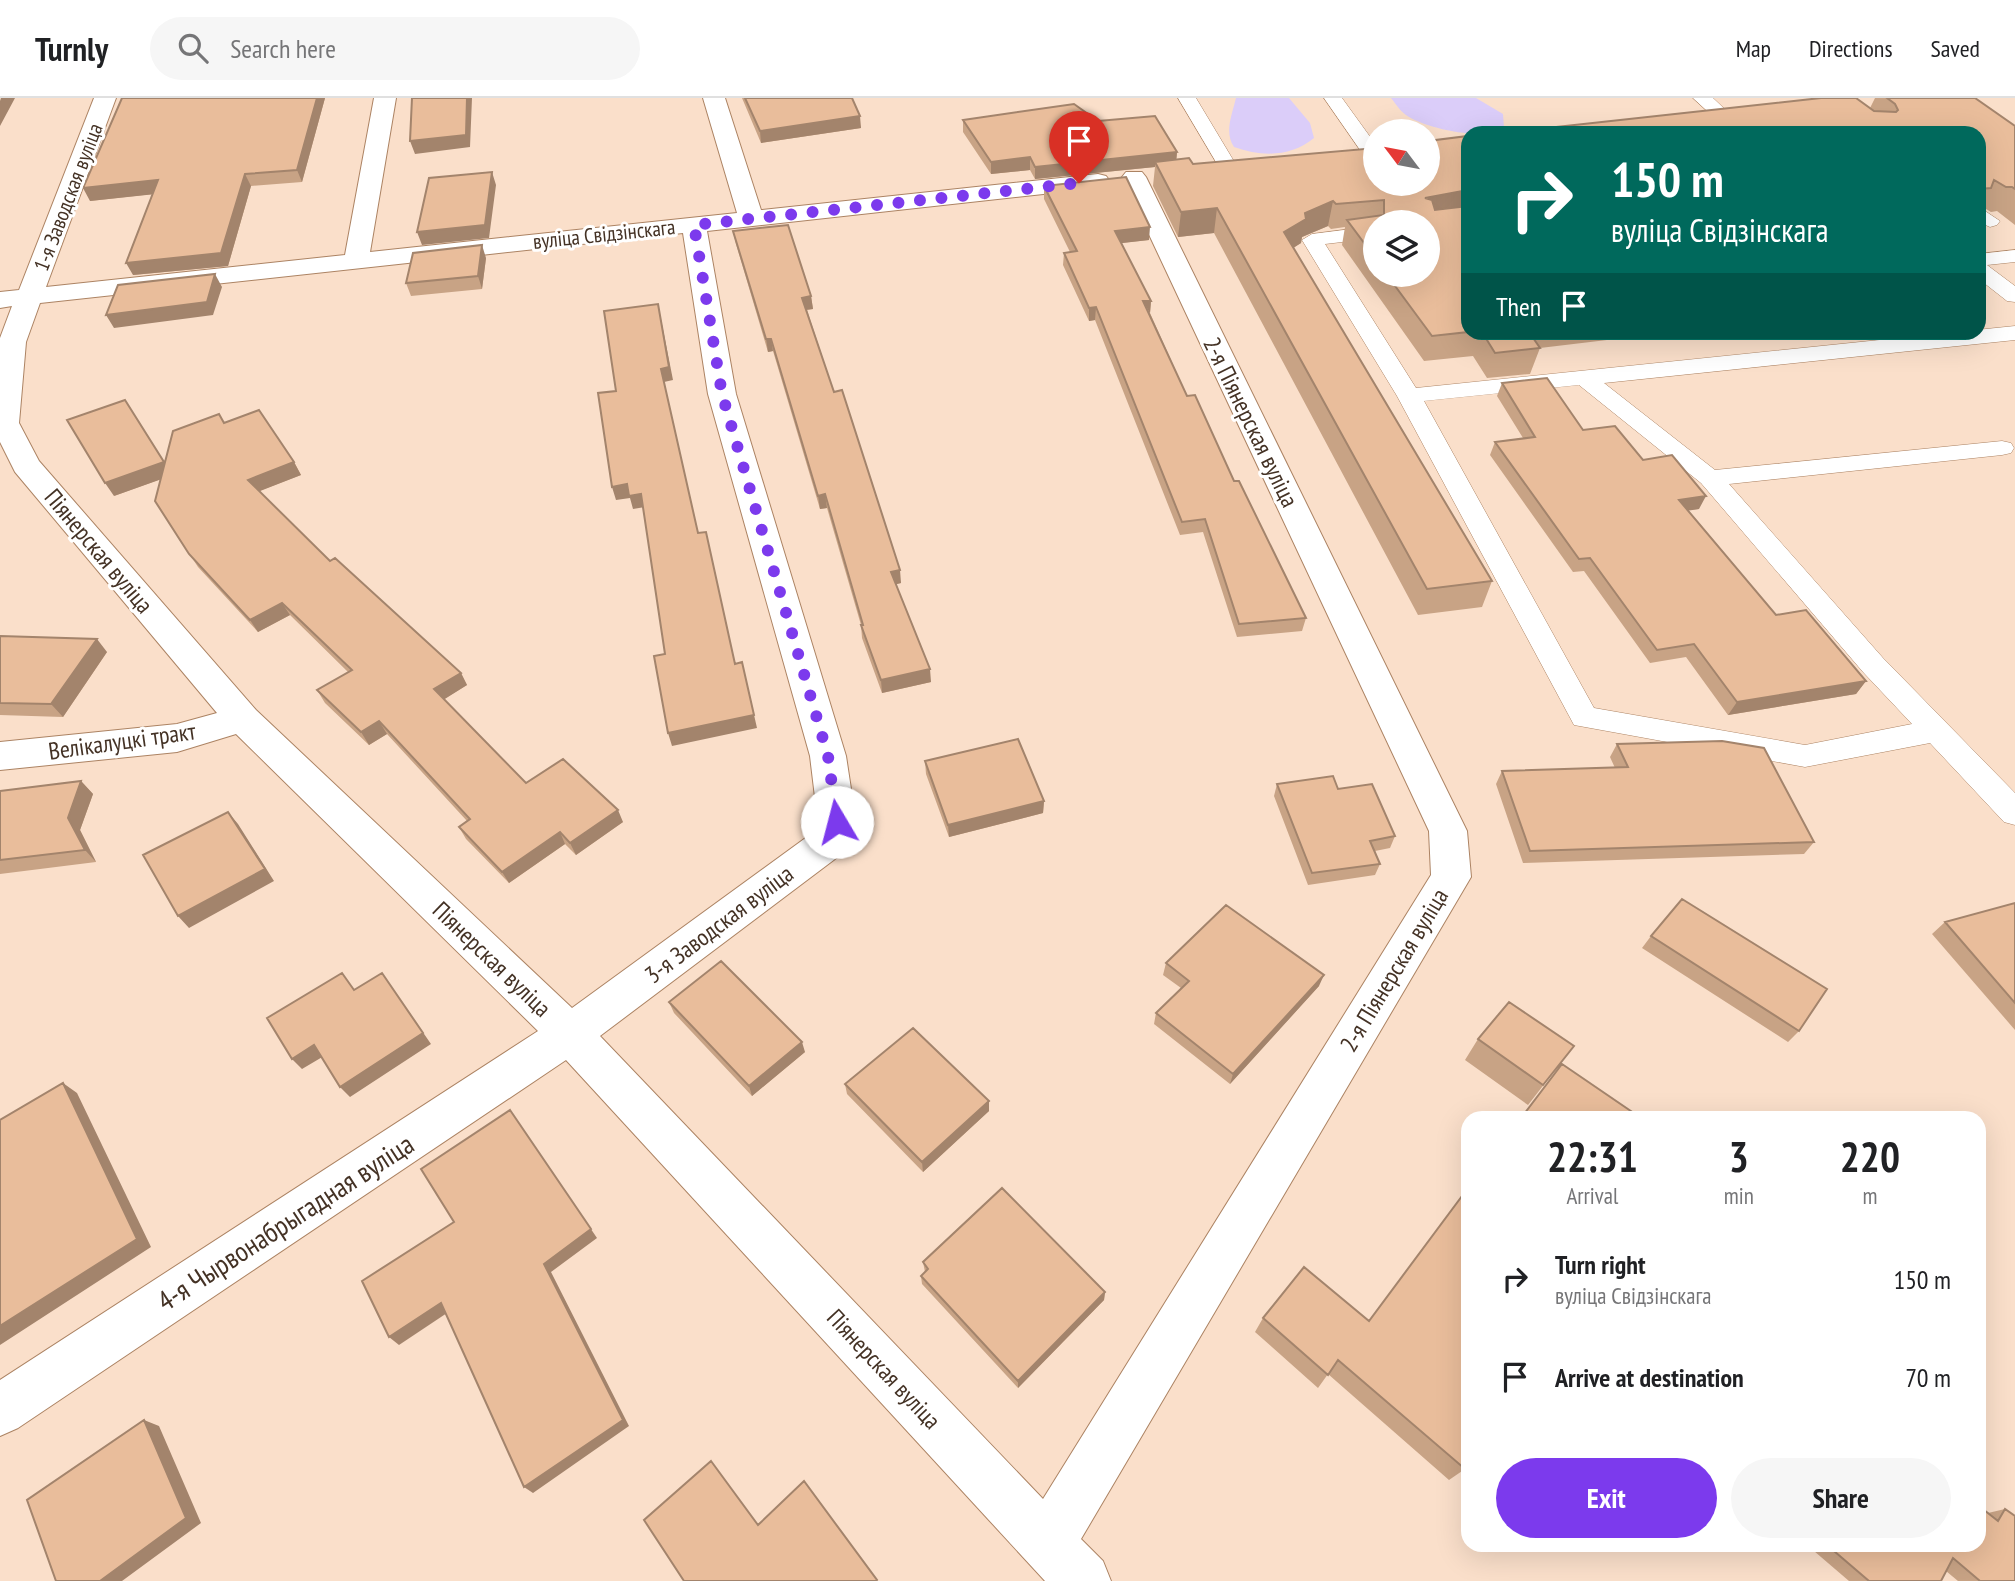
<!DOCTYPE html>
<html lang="en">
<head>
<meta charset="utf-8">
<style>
  body { margin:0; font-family:"PT Sans Narrow",sans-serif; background:#f6f6f6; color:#202124; height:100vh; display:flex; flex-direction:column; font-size:26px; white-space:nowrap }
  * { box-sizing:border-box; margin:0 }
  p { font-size:23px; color:#757577 }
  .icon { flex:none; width:38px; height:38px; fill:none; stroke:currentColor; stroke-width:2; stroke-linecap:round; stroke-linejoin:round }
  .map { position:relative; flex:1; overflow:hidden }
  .panel { position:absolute; left:1461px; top:1013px; width:525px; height:441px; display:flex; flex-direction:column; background:#fff; border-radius:21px; box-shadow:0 7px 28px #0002 }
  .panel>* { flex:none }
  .banner { position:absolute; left:1461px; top:28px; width:525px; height:214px; border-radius:21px; box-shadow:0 7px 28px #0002; background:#00695c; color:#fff; overflow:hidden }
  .needle { width:46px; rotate:302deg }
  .buttons { position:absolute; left:1363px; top:21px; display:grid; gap:14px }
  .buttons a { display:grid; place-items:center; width:77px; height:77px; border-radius:50%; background:#fff; box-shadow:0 7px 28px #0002; font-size:35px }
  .pin { position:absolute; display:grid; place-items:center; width:60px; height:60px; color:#fff; margin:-72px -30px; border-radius:50% 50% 50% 0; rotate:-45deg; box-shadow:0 0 7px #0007 }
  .pin .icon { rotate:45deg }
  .me { position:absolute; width:77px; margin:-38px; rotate:352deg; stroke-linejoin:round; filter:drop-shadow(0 0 5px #0008) }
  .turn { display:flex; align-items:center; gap:24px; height:147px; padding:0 35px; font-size:32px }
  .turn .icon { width:91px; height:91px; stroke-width:2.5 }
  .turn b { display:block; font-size:49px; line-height:60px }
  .then { display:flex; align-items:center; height:66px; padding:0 35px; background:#0003; gap:14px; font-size:26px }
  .eta { display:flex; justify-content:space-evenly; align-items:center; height:119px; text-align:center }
  .eta b { font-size:42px; font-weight:600; line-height:49px }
  .button { display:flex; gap:14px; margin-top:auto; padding:14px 35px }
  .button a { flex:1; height:80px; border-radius:42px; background:#7c3aed; color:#fff; font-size:28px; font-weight:600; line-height:80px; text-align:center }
  .button a+a { background:#f6f6f6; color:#202124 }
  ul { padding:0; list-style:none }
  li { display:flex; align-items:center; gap:21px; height:98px; padding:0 35px }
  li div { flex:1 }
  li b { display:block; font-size:26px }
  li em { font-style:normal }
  header { display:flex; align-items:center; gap:42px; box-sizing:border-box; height:98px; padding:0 35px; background:#fff; border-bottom:2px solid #e0e0e0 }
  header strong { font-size:33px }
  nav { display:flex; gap:38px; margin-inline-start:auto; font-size:24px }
  .search { width:490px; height:63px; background:#f6f6f6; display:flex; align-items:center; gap:18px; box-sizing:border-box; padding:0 24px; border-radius:38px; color:#757577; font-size:26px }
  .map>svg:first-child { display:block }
  .green { fill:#dbcdf9 }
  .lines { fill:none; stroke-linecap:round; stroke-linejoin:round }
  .lane-casing { stroke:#ac8363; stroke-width:1 }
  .street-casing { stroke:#ac8363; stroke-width:2 }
  .lane { fill:#fff; fill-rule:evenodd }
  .street { fill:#fff; fill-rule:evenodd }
  .wall { fill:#c8a385; fill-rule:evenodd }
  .shaded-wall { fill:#a3846c }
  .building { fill:#e9bd9b; stroke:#a3846c; stroke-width:2 }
  .route { stroke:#7c3aed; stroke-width:12; stroke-dasharray:0 21.6 }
  .labels { text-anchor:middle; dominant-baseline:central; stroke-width:6; stroke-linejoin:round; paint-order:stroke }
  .far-street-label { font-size:21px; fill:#443225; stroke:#fff }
  .street-label { font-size:24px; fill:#443225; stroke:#fff }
  .near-street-label { font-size:28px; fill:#443225; stroke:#fff }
</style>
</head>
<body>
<header>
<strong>Turnly</strong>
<div class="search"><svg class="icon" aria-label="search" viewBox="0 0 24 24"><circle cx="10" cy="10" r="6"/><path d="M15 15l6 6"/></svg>Search here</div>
<nav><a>Map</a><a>Directions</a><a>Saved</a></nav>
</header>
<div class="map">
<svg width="2015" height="1483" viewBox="0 0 2015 1483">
  <rect width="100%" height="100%" fill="#fadfca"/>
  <path class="green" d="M1236,0H1289L1310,25L1314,40C1291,59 1262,59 1234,49C1224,34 1232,17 1236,0Z
    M1391,0H1476L1503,16L1504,30C1485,44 1424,30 1406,17C1400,13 1396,6 1391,0Z"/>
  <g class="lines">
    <defs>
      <path id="lane" d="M1178,0H1196L1238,70L1236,74H1222Z
        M1324,0H1342L1376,47V60L1365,59Z
        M1693,0H1713L1731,17L1728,21H1716Z
        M1979,109L2000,123L1997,127L1990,129L1979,124Z
        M1376,128V140L1325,146L1416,290L2015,228V242L1604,285L1715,372L2002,343L2011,345L2014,350L2011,355L2002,357L1729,386L1883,560L2015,695V727L2004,724L1930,645L1805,669L1574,627L1397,298L1302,142L1312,136ZM1579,287L1701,385L1863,574L1912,626L1805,647L1594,610L1424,303Z
        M2015,152V164L1987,167L2015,188V204L2007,203L1979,181V156Z"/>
      <path id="street" d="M94,0H116L46,189L345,157L374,0H396L370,154L737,115L703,0H725L761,112L1098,76L1106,78L1110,83L1106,88L1098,90L707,133L736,296L846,658L856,724L839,758L600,938L1043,1401L1431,777L1429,733L1122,79L1126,74H1142L1146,79L1467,733L1471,779L1081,1441L1103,1463L1111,1483H1045L566,962L18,1330L0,1338V1282L538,933L236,636L177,654L0,672V644L177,626L217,615L15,374L0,344V240L12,208L0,210V194L19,192ZM683,135L708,296L810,658L818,724L811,736L572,910L256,612L39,363L19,325L26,244L40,205Z"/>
    </defs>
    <use href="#lane" class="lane-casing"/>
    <use href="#street" class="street-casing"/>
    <use href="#lane" class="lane"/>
    <use href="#street" class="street"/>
  </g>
  <path class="wall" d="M122,0H325L302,84L251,88L228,168L133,177L153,96L90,103Z
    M742,0H852L861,30L761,45Z
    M1875,0H1975L2015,28V127L1997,113L1991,114L1981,108L1979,110V35H1500L1870,10Z
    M963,22L1098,23L1177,54L1176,62L1193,66L1376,86L1468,38V234H1674L1540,250L1530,276L1487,280L1473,258L1424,263L1342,147L1345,129L1331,131L1328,128L1302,139L1301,145L1293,150L1492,483L1482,509L1418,517L1214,135L1178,139L1153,88L1155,69L1035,81L1030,72L991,76L963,34ZM1376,124L1428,177H1376Z
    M1044,88L1149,142L1121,145L1151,203L1150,215L1187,298L1234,383L1306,520L1302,533L1237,539L1203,434L1180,437L1095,222L1089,223L1063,167L1064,155L1070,154L1044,101Z
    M733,133L811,198L813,211L807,212L834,294L901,485L896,486L931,584L882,595L862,540L861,527L827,410L820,411L773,253L768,254L736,146Z
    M486,160L482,191L411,198L406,185Z
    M1502,285L1583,332L1643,362L1699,411L1688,412L1776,517L1866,583L1856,596L1728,617L1686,559L1650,565L1584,473L1573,474L1490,357L1495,344L1523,340L1497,298Z
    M224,325L294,364L301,377L259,393L330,463L461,575L467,587L444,601L526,685L623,724L576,757L565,746L509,785L466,741L459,729L467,723L387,636L369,647L325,605L317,592L348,574L290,517L258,534L198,469L155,403L161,381L114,398L164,364Z
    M0,538L107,554L63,619L0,617Z
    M1617,646L1814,744L1804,756L1523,765L1496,686L1502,673L1615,670L1610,659Z
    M925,663L1044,703L1043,715L949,739L926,676Z
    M81,683L93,696L80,732L96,764L0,776V693Z
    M1277,686L1338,691L1395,738L1390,750L1375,753L1380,766L1375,777L1308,787L1274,698Z
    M2015,805V932L1932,836L1945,824Z
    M1651,838L1799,933L1788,944L1642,850Z
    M1166,865L1319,888L1230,986L1154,926L1156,915L1181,890L1163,877Z
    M669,904L805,954L752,998L674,915Z
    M1478,941L1574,948L1528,1007L1465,962Z
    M845,986L989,1003V1013L923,1074L847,996Z
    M923,1164L1105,1194L1104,1202L1018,1290L922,1186L921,1178L925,1174Z
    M1304,1169L1465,1371L1449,1382L1328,1276L1318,1290L1255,1234L1263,1220Z
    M2005,1411L2015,1483H1958L1946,1473L1941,1483H1849L1807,1447H1979L1988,1415Z"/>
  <path class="shaded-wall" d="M1,0H15L0,28V3Z
    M317,0H325L302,84L297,72Z
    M467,0H472L470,49L415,56L410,43Z
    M860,18L861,30L761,45L760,33Z
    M1177,54L1176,67L1155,64V69L1035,81V69Z
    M1030,59V72L991,76V64Z
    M492,74L496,87L489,140L422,147L417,134Z
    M245,76L251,88L228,168L133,177L126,165Z
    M158,82L165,95L90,103L83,90Z
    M1468,92V115L1418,124L1425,100Z
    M1333,103L1328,128L1302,139L1301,145L1279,159L1284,134L1305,115Z
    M1217,110L1214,135L1178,139L1181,114Z
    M1150,129L1149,142L1114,146L1115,133Z
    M482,147L486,160L482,191L478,178Z
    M215,176L222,189L213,217L114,230L106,217Z
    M811,198L813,211L804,212L802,200Z
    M1143,203H1151L1150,215Z
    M658,206L673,282L664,284L661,271Z
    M1096,209L1095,222L1089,223V210Z
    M766,241H771L773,253L768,254Z
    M164,364L173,377L114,398L105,385Z
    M294,364L301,377L255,395L248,382Z
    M627,386L641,396L645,409L633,411L630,400L616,402L612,389Z
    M825,396L827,410L820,411L818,398Z
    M1706,398L1699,411L1673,415L1679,402Z
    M900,472L901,485L893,487L891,474Z
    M282,505L290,517L258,534L250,522Z
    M97,541L107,554L63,619L51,606Z
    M742,564L757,630L672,648L668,635Z
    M930,571L931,584L882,595L881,582Z
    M461,575L467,587L440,604L434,591Z
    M1866,583L1856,596L1728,617L1737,604Z
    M379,623L387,636L369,647L361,634Z
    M81,683L93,696L80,732L96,764L85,752L68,720Z
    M1044,703L1043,715L949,739L948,727Z
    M618,712L623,724L576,757L570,745Z
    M228,714L238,726L274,783L189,830L178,818Z
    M560,734L565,746L509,785L502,774Z
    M382,875L431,946L350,999L340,989Z
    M1324,877L1319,888L1230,986L1233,976Z
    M802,944L805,954L752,998L749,988Z
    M314,947L324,958L302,971L292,961Z
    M63,985L77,995L151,1149L0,1247V1228Z
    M989,1003V1013L923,1074L922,1064Z
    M517,1022L597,1140L551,1174L629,1328L533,1395L524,1389L544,1166Z
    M1105,1194L1104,1202L1018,1290V1283Z
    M441,1205L450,1213L399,1247L389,1239Z
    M144,1322L159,1328L201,1425L122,1483H100Z"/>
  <path class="building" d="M122,0H317L297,72L245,76L221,155L126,165L158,82L83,90Z
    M412,0H467L466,37L410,43Z
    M745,0H852L860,18L760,33Z
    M1821,0H1856L1874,13L1896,14L1898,12L1895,6L1887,0H1975L2015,28V91L2012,89H2006L1994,82L1991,90L1979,91V35H1500Z
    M1074,6L1098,23L1155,18L1177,54L1035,69L1030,59L991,64L963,22Z
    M1468,38V92L1425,100L1432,102L1435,112L1468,108V234L1432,238L1387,177H1428V124H1376V161L1347,122L1384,117V102L1336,106L1333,103L1305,115L1306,121L1284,134L1492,483L1427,491L1217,110L1181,114L1155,64L1189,60L1193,66L1376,50V86H1428V43Z
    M492,74L485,127L417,134L429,80Z
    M1126,79L1150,129L1115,133L1151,203H1143L1187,298L1195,297L1234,383H1239L1306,520L1239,526L1205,421L1182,424L1096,209L1089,210L1064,155L1077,153L1044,88Z
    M788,127L811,198L802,200L834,294L842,292L900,472L891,474L930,571L881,582L861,527H863L825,396L818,398L771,241H766L733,133Z
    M482,147L478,178L406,185L413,155Z
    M215,176L207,204L106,217L118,187Z
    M658,206L669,269L661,271L698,435L706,434L735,566L742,564L754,617L668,635L654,558L665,556L641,396L629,398L627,386L612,389L598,295L616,293L604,213Z
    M1482,234H1529L1540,250L1495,255Z
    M1547,280L1583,332L1615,328L1643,362L1672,357L1706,398L1679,402L1776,517L1806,512L1866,583L1737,604L1694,546L1657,552L1590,460L1579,461L1495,344L1535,339L1502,285Z
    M125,302L164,364L105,385L67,322Z
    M259,312L294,364L248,382L330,463L335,460L461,575L434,591L526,685L563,661L618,712L570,745L560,734L502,774L459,729L470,721L379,623L361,634L317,592L352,572L282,505L250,522L189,456L155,403L173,333L219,316L224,325Z
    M0,538L97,541L51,606L0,605Z
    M1018,641L1044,703L948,727L925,663Z
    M1722,643L1764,650L1814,744L1530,753L1502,673L1628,669L1617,646Z
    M1333,678L1338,691L1372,686L1395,738L1370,743L1380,766L1312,775L1277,686Z
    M81,683L68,720L85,752L0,762V693Z
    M228,714L265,771L178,818L143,757Z
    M1682,801L1827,891L1799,933L1651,838Z
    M2015,805V905L1945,824Z
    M1226,807L1324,877L1233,976L1156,915L1189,883L1166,865Z
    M721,863L802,944L749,988L669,904Z
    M342,875L354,892L382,875L423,935L340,989L314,947L292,961L267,920Z
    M1509,904L1574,948L1543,987L1478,941Z
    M913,930L989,1003L922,1064L845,986Z
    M1562,966L1641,1020H1521Z
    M63,985L137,1141L0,1228V1022Z
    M510,1012L591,1131L544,1166L623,1322L524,1389L441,1205L389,1239L362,1183L454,1124L421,1071Z
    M1002,1090L1105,1194L1018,1283L921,1178L928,1171L923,1164Z
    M1468,1090V1365L1465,1371L1338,1262L1328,1277L1263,1220L1304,1169L1369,1223Z
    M144,1322L186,1420L100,1483H56L27,1402Z
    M711,1363L758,1427L804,1383L877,1482L876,1483H684L644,1422Z
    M1979,1408L1998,1423L2005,1411L2015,1418V1483H1980L1953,1460L1941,1483H1869L1827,1447H1979Z"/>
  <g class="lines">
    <path class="route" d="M837,724L828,658L722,296L694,127L1079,85"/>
  </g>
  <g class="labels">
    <g class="far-street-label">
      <text transform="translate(68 99) rotate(-69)">1-я Заводская вуліца</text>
      <text transform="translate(604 136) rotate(-6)">вуліца Свідзінскага</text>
    </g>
    <g class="street-label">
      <text transform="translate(1251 324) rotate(64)">2-я Піянерская вуліца</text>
      <text transform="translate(99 453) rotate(50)">Піянерская вуліца</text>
      <text transform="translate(122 643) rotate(-8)">Велікалуцкі тракт</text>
      <text transform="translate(719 826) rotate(-37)">3-я Заводская вуліца</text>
      <text transform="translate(492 861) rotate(44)">Піянерская вуліца</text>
      <text transform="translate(1394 872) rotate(-59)">2-я Піянерская вуліца</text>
      <text transform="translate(884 1271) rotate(47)">Піянерская вуліца</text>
    </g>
    <g class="near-street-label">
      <text transform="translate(285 1124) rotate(-33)">4-я Чырвонабрыгадная вуліца</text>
    </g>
  </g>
</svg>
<div class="buttons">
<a><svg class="needle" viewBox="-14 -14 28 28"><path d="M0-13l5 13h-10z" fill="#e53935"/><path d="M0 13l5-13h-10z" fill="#757577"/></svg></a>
<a><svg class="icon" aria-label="layers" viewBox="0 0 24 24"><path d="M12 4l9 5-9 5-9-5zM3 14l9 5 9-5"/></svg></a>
</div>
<div class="pin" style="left:1079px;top:85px;background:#d93025"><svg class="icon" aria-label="arrive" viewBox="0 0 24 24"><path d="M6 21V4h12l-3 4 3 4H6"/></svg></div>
<svg class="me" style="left:837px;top:724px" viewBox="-20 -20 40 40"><circle r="19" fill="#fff"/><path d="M0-13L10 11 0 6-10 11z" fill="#7c3aed"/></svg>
<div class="banner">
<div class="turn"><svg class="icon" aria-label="right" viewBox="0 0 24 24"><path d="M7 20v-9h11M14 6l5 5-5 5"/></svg><div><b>150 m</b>вуліца Свідзінскага</div></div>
<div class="then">Then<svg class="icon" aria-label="arrive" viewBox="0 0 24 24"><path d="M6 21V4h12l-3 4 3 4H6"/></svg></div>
</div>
<section class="panel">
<div class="eta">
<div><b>22:31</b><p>Arrival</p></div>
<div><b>3</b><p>min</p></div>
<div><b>220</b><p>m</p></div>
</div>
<ul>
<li><svg class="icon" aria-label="right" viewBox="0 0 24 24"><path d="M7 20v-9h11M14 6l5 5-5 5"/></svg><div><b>Turn right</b><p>вуліца Свідзінскага</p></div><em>150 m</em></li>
<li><svg class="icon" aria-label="arrive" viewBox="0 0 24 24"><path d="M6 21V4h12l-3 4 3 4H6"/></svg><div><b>Arrive at destination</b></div><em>70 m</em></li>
</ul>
<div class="button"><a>Exit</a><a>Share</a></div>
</section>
</div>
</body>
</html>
